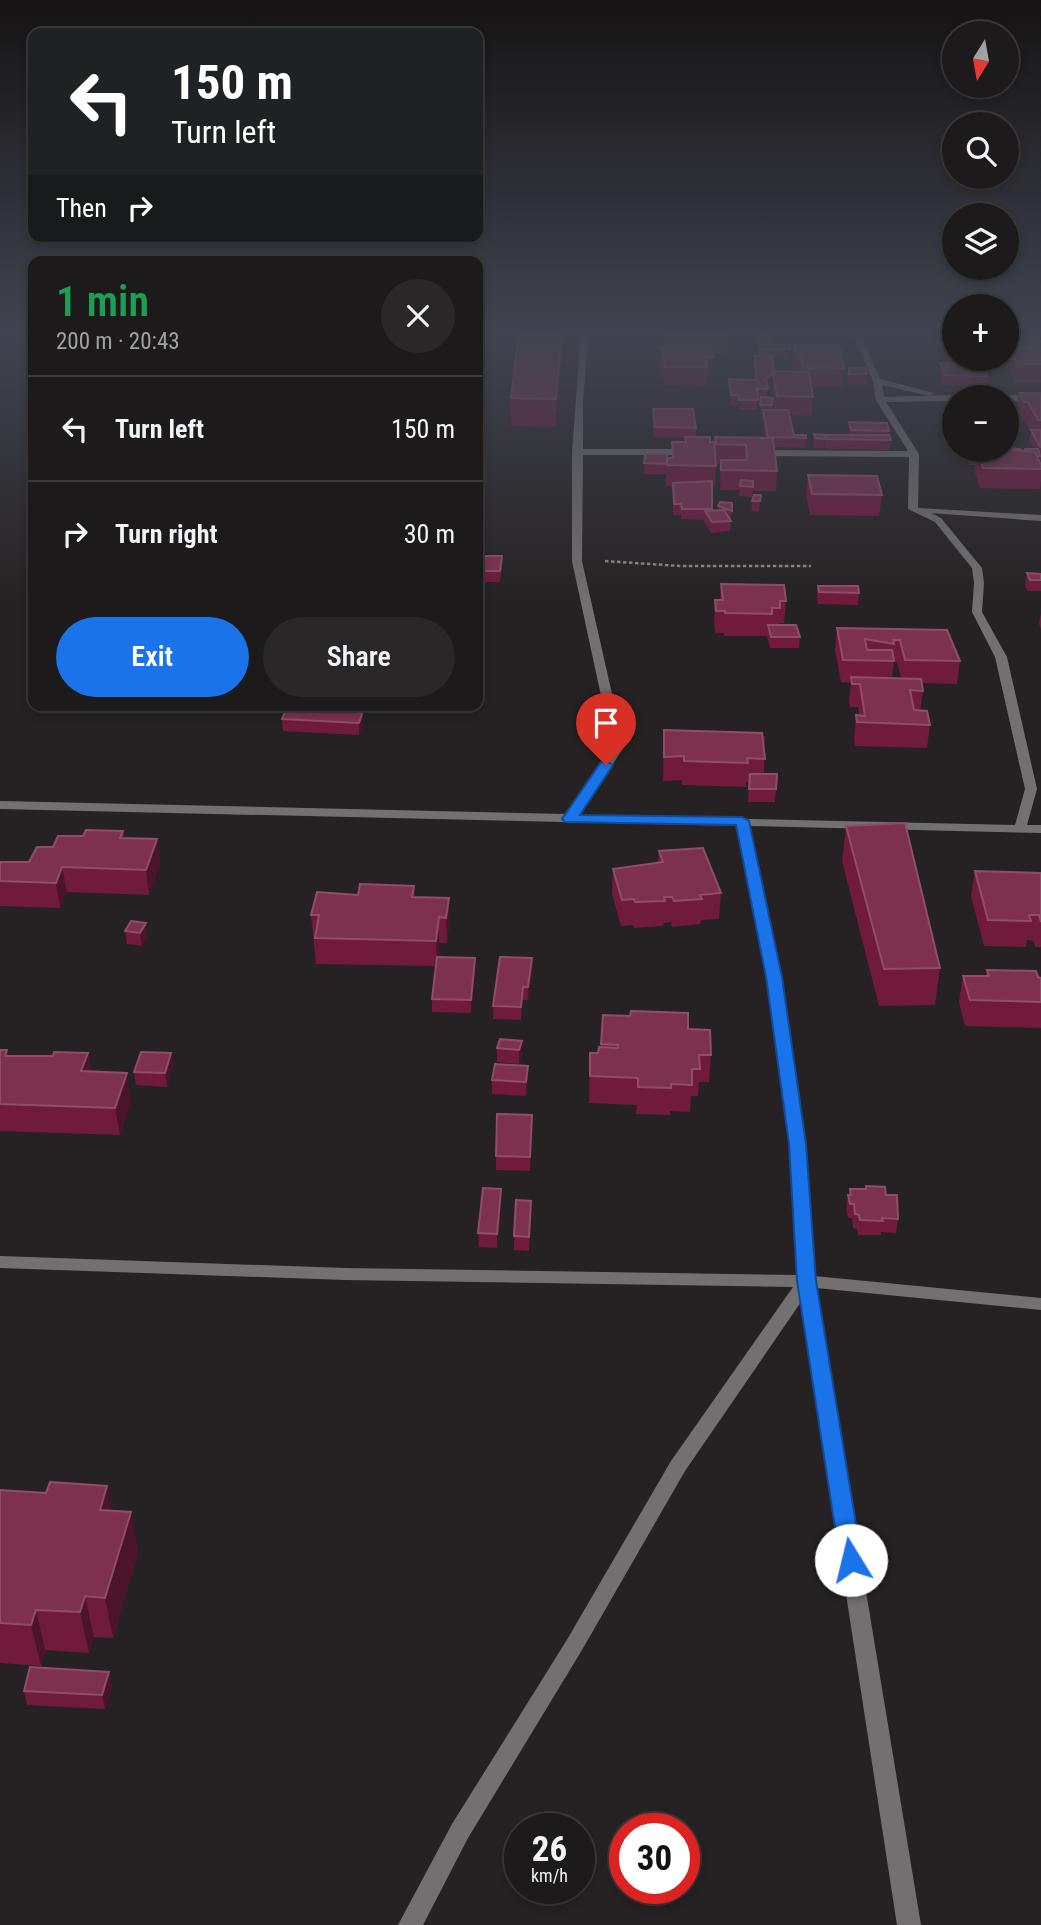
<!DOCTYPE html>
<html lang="en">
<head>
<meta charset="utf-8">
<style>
  body { margin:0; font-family:"Roboto Condensed",sans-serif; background:#292727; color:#f1f3f6; height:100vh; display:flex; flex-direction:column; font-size:26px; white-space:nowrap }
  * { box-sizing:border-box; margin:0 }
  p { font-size:23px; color:#a0a1a2 }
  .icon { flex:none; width:38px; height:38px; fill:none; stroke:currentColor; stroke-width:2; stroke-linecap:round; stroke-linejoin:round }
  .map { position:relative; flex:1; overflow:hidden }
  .side { position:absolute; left:28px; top:256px; width:455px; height:455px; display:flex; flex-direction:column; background:#1c1a1a; border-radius:14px; box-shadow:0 4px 10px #0003,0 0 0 2px #3a3839 }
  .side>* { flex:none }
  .hud { position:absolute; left:28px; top:28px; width:455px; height:214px; border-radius:14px; box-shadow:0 4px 10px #0003,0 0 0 2px #3a3839; background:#202124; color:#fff; overflow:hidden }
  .needle { width:46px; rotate:191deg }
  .tools { position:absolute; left:942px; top:21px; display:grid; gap:14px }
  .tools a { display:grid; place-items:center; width:77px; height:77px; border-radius:50%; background:#1c1a1a; box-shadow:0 4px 10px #0003,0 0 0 2px #3a3839; font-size:35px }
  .speed { position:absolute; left:504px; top:1813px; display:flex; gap:14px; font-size:35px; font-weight:700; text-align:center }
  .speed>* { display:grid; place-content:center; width:91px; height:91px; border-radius:50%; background:#1c1a1a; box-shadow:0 4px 10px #0003,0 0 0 2px #3a3839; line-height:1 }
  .speed small { font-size:18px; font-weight:400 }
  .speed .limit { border:10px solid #d22; background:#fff; color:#111 }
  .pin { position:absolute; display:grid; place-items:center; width:60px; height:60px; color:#fff; margin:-72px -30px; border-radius:50% 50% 50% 0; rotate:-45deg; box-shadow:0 0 7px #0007 }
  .pin .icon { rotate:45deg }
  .me { position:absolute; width:77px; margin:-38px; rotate:351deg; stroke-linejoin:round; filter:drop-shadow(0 0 5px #0008) }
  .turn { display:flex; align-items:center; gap:24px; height:147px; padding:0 28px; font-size:32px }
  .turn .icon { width:91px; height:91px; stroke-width:2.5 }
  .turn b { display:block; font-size:49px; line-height:60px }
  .then { display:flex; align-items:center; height:66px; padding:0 28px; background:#0003; gap:14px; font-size:26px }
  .round { display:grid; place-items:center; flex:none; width:74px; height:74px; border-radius:37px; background:#292727 }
  .headline { display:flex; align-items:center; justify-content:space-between; height:119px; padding:0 28px }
  h1 { font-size:42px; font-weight:600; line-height:52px; color:#1e9e55 }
  .cta { display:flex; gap:14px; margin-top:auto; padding:14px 28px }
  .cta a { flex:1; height:80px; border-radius:42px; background:#1a73e8; color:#fff; font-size:28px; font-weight:600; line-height:80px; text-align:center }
  .cta a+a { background:#292727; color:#f1f3f6 }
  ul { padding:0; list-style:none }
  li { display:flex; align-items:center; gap:21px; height:105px; padding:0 28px; border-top:2px solid #3a3839 }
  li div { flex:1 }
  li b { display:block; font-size:26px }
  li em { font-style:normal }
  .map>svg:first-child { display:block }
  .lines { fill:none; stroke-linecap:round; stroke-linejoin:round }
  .path { stroke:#908c8d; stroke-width:2.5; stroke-dasharray:3.5 2.5; stroke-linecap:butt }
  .minor { fill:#727070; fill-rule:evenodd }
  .wall { fill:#701a3c; fill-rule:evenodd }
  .shaded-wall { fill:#4c142a }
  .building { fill:#7d314f; stroke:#8f4e68; stroke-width:2 }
  .route { fill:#1a73e8; stroke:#114b97; stroke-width:2 }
</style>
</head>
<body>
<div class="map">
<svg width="1041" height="1925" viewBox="0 0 1041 1925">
  <rect width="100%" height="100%" fill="#262223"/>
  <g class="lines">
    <path class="path" d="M605,561L680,566H811"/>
    <path class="minor" d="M581,333H589L583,400V449H691L696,452L691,455H583L582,561L624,747L579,815L1015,825L1025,789L995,657L972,612L974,583L972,568L935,522L908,509L909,457L757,456L752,453L757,450L908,451L876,400L873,381L852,333H860L880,379L934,393L930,396L882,385L884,397L954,395L958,397H954V401L886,402L919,454L918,508L1041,515V521L931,513L941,518L982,568L984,583L982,612L1007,657L1037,789L1027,825H1041V833L749,826L781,977L805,1144L814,1276L1041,1298V1310L816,1288L921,1925H897L801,1302L685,1471L582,1650L468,1838L423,1925H398L452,1824L568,1638L671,1461L793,1287L345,1280L0,1268V1256L345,1268L797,1275L789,1144L767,977L737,826L0,809V801L567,814L612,747L572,561V452Z
      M1006,395L1041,396V402L1006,401V397H1002Z"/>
  </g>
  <path class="wall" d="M478,333H497L496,340L478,339Z
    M519,333H566V337H564L556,427L511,426V398Z
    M664,333L730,336L729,354H712L711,375H707L706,386L664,385L663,373H660L659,366L660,347H664Z
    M754,333H756L772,344L790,349L789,359H773L774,371H793L792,362L793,344L844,369L843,387H812L813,397L812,416L789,415L794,435H806L805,448L774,447L777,471L776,491H753L752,497L739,496L740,490H720L721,464H716L715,486H712V510H718V506L732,503L730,531L711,533L704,522V520L681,519V515H673V486H666V474H644L645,454L667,462L672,458V442H685V438L654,437L652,419L653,409L696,428V437L710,442L715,448V437L765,438L762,420V415H760L761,399H758L757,410H739L738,405H730L729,389V379L755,380V356H758ZM773,383L772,390L775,410H772L773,398H767V387Z
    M1006,333H1041V383H1015L1007,368L1009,356H1006Z
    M976,359H995V360H977Z
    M940,363L987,377L986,386L942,385L939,372Z
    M849,368L867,374L866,384L848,383Z
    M1019,393H1041V457L1040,462L1041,465V482L1040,489L980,488L974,469L975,465H969L966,457L967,450L1024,451L1025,449H1034L1029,441L1031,432L1025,421H1021L1016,412Z
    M849,422L889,431V435L891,440L889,450L826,449L825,445L826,435H849Z
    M814,434L825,435L824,449L814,448L813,445Z
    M808,475L882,495L879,516L810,515L806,495Z
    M761,495L759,512L751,511L752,501Z
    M478,556H502V567L500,582H483V616L478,617V652Z
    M1027,573L1041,574V591H1028L1025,585Z
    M721,584L786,601L784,623H779V625L800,637L799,648H770L767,636H724V633H715L714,622L715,600H720Z
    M818,586L859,593L858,605L818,604L817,597Z
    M1041,613V629L1039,624Z
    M837,628L947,630L960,661L957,684L922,683L923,691L920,711L930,725L927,748L855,746L854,739L856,715H859L858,707H850L849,700L851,683L841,682L835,650ZM894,662H897L901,678H892Z
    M250,705H280L279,707L250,706Z
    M358,705V711H363V724L359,735L283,731L282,719L336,710L335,707Z
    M664,730L765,736L764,774H777L775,802H748L749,782H746V787L682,785V780L663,781Z
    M846,826L940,968L935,1005L879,1006L842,861Z
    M123,831L124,838L157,839L160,864L149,895L67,892L60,908L0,906V862H29L53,847L83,836Z
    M659,851L721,893L719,919L701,920L700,924L672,927L671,922L664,923L663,926L634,928L633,925L621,926L612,894L613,869L658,863Z
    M975,871L1041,873V947H1035L1034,941L1027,940L1026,947L984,946L971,896Z
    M414,886L415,897L449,898V923L447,943H439L438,957L475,958V971L471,1013L432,1012V999L436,966L316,964L311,915L358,895Z
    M131,921L148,936L142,946L127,944L125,931Z
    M987,970L1041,978V1028L965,1026L959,1002L963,976H986Z
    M532,971L528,1000H522L521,1020L493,1019V1006Z
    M603,1015L630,1016L688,1029L711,1055L709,1082H699L698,1096H691L690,1112L670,1111V1115L636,1114L637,1105L589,1103L590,1053H598L601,1047Z
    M522,1041V1055L519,1064L497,1062V1048Z
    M0,1050H7L8,1056H53L88,1053L91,1072L131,1100L120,1135L0,1131Z
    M171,1053L173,1066L167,1087L136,1085L134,1072Z
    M528,1066L526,1096L492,1094V1080Z
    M532,1115L530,1171L496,1170V1156Z
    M866,1186L886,1195L898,1219L896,1233L881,1232V1235H858L857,1229L853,1228L852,1218H848L846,1209L848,1195H849L850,1189H865Z
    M501,1189V1203L497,1248L479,1247L478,1233Z
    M531,1215L529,1251L514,1250V1236Z
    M0,1490L112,1511L131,1512L138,1553L113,1638L94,1637L89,1653L45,1650L41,1666L0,1663Z
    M109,1672L112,1686L105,1709L27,1705L24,1691Z"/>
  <path class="shaded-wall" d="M562,333H564V339L556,427V399Z
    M773,374V383L765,388L766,378Z
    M483,573V616L478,617V652V586Z
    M363,711V724L359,735V723Z
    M157,839L160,864L149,895L146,870Z
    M62,867L67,892L60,908L56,883Z
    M449,898V923L447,943L446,918Z
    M439,917V943L437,966L436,941Z
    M146,923L148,936L142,946L140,933Z
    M475,958V971L471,1013V1000Z
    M532,958V971L528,1000V987Z
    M522,1041V1055L519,1064V1050Z
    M88,1053L92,1079L81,1071Z
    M171,1053L173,1066L167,1087L165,1073Z
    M528,1066V1080L526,1096V1082Z
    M127,1073L131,1100L120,1135L115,1108Z
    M501,1189V1203L497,1248V1234Z
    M107,1486L115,1527L100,1510Z
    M131,1512L138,1553L113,1638L105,1598Z
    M85,1596L94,1637L89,1653L80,1612Z
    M36,1610L45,1650L41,1666L31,1625Z
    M109,1672L112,1686L105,1709L102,1695Z"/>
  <path class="building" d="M519,333H562L556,399L511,398Z
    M665,333H730V336H665Z
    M756,333H770L772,344H789L790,349H759Z
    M1006,341H1041V348L1006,347Z
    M793,344L839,345L844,369L803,368L801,354L795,353Z
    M660,347L711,348L713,357H706L707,367H665L663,354H661Z
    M1010,350H1041V364H1018Z
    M755,356H772L774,373L766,378L768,389H757L758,400H739V395H731L729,379L756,380Z
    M940,363L982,364L987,377L944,375Z
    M849,368H866L867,374H849Z
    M773,371L809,372L813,397L777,396Z
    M1019,393H1041V420H1038L1028,402H1024Z
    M761,397L773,398L772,405H760Z
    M653,409H693L696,428L655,427Z
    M763,410H788L794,435H806V438L768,437Z
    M849,422L887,423L889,431L851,430Z
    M1031,430H1041V447H1040Z
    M814,434L825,435V439L815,438Z
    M826,435H889L891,440L827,439Z
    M685,437H710V442H714L716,466L667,465V458H673L672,442H686Z
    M715,437L773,438L777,471L721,470V460H747L746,445L716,444Z
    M1006,448L1020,449L1021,450L1006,449Z
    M1006,449L1035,452L1041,465V469L983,468L977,450Z
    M1025,449H1038L1040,456H1037L1035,452L1025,451Z
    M968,450H977L976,455H970Z
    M645,454H667V464L644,463Z
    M808,475L877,476L882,495L812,494Z
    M741,480L753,481V487L740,486Z
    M712,481V509H682L681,504H674L673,483Z
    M754,495H761L760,501H752Z
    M720,502L732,503V511L718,506Z
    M724,510L731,521L712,522L705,511Z
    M478,556H502L500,571H478Z
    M478,572L483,573V585L478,586Z
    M1027,573L1041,574V580H1030Z
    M721,584L784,585L786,601H780V608H772V614L725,613V611H716L715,600H723Z
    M818,586H858L859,593L819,592Z
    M768,625H796L800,637H771Z
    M837,628L947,630L960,661L905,660L900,640H893L894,644L865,639L867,650H892L894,661L843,660Z
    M851,677L921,679L923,691L910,690L914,710L927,711L930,725L857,722L856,715L865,716L860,684H852Z
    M336,705H358L356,709L335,707Z
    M291,707L363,711L359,723L282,719L286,709Z
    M664,730L762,733L765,759L747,758L748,763L684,761V756L664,757Z
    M750,774H777L776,789H749Z
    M905,823L940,968L884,969L846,826Z
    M86,830L123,831L120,838L157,839L146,870L62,867L56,883L0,881V862H29L37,847H53L58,836H83Z
    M703,848L721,893L700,895L702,899L674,901L672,897H664L665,901L635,902L634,899L622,900L613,869L663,862L659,851Z
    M975,871L1041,873V922L1039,915H1029L1031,921L988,920Z
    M360,884L414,886L412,897L449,898L446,918L439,917L436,941L315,938L319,915H311L317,892L358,895Z
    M131,921L146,923L140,933L125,931Z
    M437,957L475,958L471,1000L432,999Z
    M500,957L532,958L528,987H523L521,1007L493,1006Z
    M987,970L1036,971L1038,977L1041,978V1002L970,1000L963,976H989Z
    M631,1011L688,1013V1029L710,1030L711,1055H699L700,1069H692V1085L671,1084V1088L638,1087V1078L590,1076V1053H598L599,1047L618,1048V1045L601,1044L603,1015L630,1016Z
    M500,1039L522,1041L519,1050L497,1048Z
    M0,1050H7L5,1056H53L54,1052L88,1053L81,1071L127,1073L115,1108L0,1104Z
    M141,1052L171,1053L165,1073L134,1072Z
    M495,1064L528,1066L526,1082L492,1080Z
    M497,1114L532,1115L530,1157L496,1156Z
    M866,1186L885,1187L886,1195H897L898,1219L882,1218L883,1221L860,1220L859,1215L855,1214L854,1204H850L848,1195H851L850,1189H866Z
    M483,1188L501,1189L497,1234L478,1233Z
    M516,1200L531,1201L529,1237L514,1236Z
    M50,1482L107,1486L100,1510L131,1512L105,1598L85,1596L80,1612L36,1610L31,1625L0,1623V1490L46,1493Z
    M30,1667L109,1672L102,1695L24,1691Z"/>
  <linearGradient id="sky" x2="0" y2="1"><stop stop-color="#151313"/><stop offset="0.55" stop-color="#414450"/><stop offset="1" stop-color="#414450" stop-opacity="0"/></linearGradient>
  <rect width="1041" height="603" fill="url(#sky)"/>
  <path class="route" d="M606,761L613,765L580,815L742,817L749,821L782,977L806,1144L816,1281L862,1560L859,1566L851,1569L843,1566L840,1560L797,1281L789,1144L766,977L736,825L565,822L562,819L601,762Z"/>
</svg>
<div class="tools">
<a><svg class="needle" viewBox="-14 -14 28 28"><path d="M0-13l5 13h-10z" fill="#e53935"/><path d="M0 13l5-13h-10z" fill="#a0a1a2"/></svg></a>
<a><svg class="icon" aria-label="search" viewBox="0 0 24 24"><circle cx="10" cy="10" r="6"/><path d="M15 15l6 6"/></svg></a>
<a><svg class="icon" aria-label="layers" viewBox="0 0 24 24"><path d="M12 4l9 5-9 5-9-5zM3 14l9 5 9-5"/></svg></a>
<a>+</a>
<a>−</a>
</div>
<div class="speed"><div>26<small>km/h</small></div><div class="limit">30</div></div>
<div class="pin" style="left:606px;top:765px;background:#d93025"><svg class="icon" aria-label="arrive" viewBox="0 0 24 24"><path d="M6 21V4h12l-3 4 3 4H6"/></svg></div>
<svg class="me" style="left:851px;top:1560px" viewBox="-20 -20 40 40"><circle r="19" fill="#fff"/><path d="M0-13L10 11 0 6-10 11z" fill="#1a73e8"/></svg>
<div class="hud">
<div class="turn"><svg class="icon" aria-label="left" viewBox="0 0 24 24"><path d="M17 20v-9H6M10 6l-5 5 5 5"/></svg><div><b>150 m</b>Turn left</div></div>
<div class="then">Then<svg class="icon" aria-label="right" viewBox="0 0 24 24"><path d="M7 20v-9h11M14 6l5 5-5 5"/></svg></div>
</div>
<section class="side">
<div class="headline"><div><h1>1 min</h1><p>200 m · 20:43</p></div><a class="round"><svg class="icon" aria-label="close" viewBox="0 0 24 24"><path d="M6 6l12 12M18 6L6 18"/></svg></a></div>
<ul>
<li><svg class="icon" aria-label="left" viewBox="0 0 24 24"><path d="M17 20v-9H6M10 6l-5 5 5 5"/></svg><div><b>Turn left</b></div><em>150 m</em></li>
<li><svg class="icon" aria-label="right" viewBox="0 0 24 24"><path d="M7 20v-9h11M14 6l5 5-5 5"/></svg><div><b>Turn right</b></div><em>30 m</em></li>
</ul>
<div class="cta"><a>Exit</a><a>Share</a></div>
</section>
</div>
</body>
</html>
